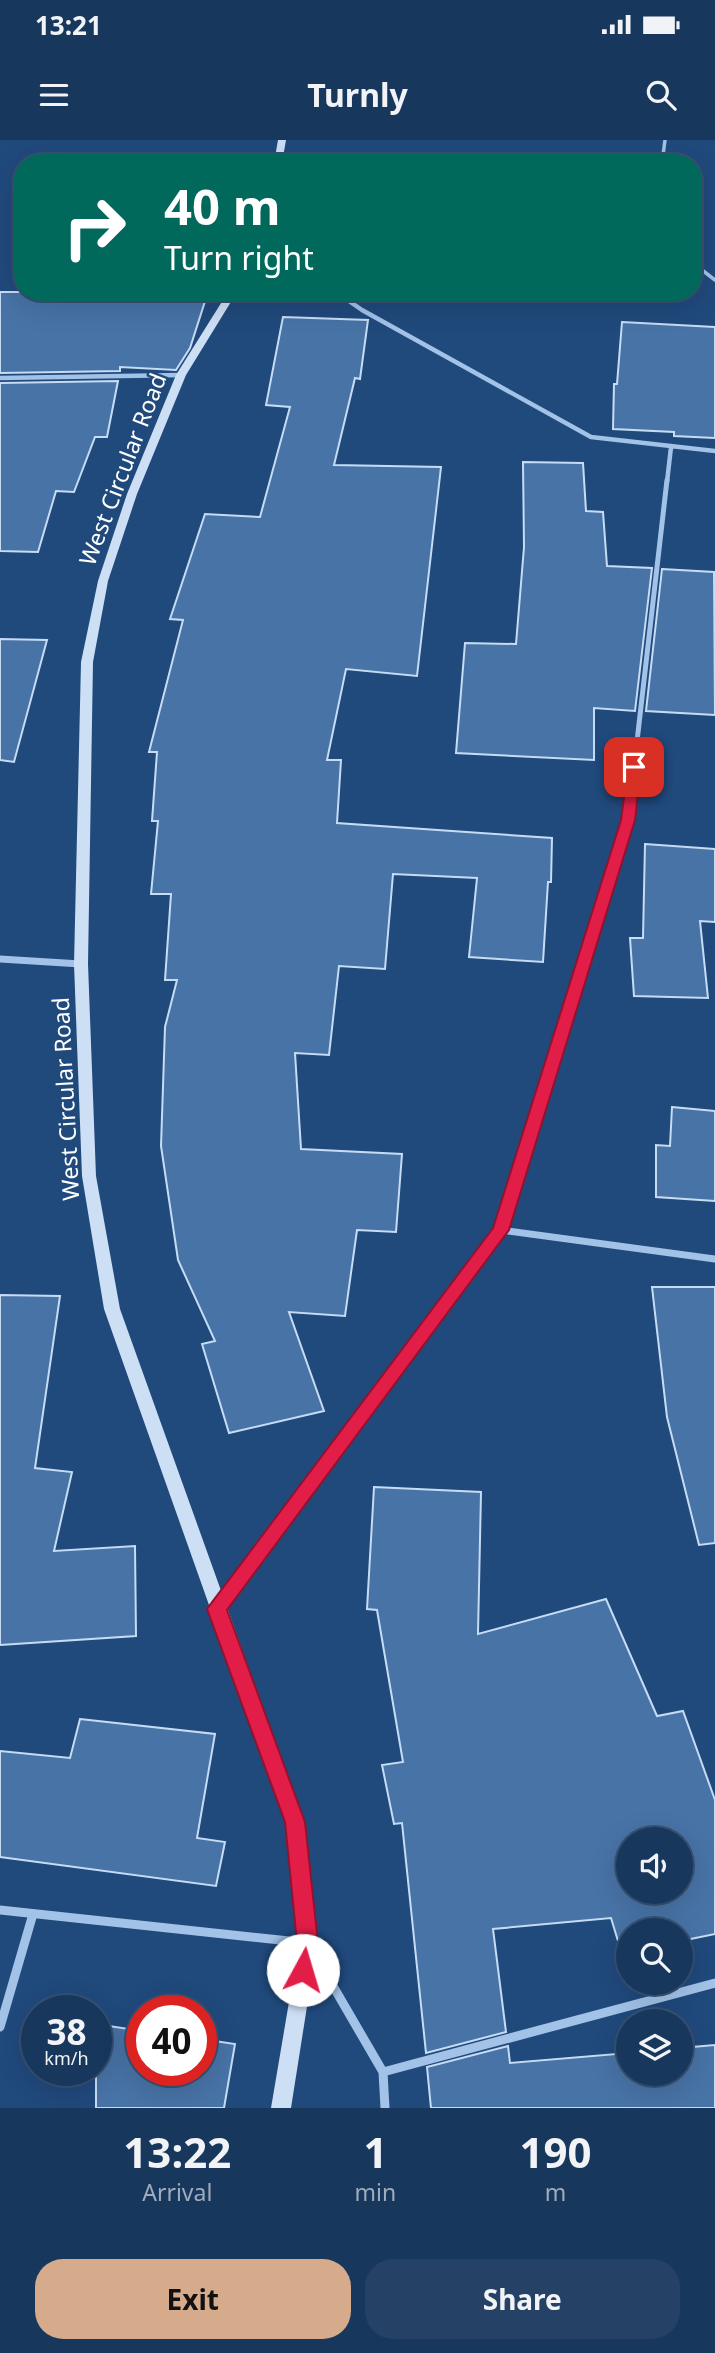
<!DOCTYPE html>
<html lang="en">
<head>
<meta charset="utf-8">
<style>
  body { margin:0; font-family:"Noto Sans",sans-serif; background:#254266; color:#f1f3f6; height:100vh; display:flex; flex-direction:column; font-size:26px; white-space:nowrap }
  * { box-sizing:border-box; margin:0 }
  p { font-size:23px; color:#9facbc }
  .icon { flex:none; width:38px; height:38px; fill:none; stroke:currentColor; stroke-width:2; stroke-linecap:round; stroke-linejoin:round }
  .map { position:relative; height:1968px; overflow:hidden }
  .panel { display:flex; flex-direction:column; background:#18375d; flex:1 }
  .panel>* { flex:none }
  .banner { position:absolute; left:14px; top:14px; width:688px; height:147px; border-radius:28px; box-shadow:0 7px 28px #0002,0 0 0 2px #365172; background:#00695c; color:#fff; overflow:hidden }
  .fabs { position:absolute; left:616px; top:1687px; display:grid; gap:14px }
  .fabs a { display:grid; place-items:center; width:77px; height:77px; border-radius:50%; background:#18375d; box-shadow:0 7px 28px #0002,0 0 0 2px #365172; font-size:35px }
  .speed { position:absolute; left:21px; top:1855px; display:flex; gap:14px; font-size:35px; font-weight:700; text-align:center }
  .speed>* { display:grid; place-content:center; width:91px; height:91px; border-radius:50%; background:#18375d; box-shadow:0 7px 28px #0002,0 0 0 2px #365172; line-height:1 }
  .speed small { font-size:18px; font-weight:400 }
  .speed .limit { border:10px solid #d22; background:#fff; color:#111 }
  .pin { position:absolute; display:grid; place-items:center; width:60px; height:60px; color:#fff; margin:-30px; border-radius:14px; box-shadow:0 4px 10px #0006 }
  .me { position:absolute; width:77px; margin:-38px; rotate:6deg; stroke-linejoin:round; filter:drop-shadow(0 0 5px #0008) }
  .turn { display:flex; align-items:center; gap:24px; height:147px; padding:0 35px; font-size:32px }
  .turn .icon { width:91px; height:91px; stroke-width:2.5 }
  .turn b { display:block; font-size:49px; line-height:60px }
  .eta { display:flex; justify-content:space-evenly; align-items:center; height:119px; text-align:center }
  .eta b { font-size:42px; font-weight:700; line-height:49px }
  .action { display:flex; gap:14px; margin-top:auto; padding:14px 35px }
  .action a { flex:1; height:80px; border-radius:28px; background:#d6ab8b; color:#111; font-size:28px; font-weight:700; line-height:80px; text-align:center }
  .action a+a { background:#254266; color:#f1f3f6 }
  .status { display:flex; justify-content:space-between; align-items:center; height:49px; padding:0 35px; background:#18375d; direction:ltr }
  .status svg { height:19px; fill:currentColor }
  header { display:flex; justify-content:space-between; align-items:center; height:91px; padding:0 35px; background:#18375d; font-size:32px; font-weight:700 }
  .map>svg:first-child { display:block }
  .building { fill:#4873a6; stroke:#c6dcf5; stroke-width:2; fill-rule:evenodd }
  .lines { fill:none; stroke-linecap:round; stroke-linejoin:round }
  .lane { stroke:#a2c2e7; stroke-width:3.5 }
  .street-far3 { stroke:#a2c2e7; stroke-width:4.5 }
  .street-far2 { stroke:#a2c2e7; stroke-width:5 }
  .street-far1 { stroke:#a2c2e7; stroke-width:7 }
  .street { stroke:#a2c2e7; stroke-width:9 }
  .secondary { fill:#cddff5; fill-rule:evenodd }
  .route { fill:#e11d48; stroke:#92132f; stroke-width:2 }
  .labels { text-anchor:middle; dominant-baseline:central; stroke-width:5; stroke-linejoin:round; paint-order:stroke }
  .street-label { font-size:23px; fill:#fff; stroke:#20497c }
</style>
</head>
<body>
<div class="status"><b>13:21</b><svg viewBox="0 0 49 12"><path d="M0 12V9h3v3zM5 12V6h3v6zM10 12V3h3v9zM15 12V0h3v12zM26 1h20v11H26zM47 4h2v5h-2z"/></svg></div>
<header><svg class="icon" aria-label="menu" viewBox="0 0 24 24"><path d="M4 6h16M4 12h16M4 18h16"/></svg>Turnly<svg class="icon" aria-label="search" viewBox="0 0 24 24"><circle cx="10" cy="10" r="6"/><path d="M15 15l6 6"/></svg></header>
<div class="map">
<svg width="715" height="1968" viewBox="0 0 715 1968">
  <rect width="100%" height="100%" fill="#20497c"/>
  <path class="building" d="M0,152H208L190,208L176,230L120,227V231L0,233Z
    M283,177L368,180L360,239L355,238L334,325L441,327L417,536L346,529L327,620H341L337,683L552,698L551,742H548L543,822L469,817L477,738L393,734L385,829L339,826L329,915L295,913L301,1009L402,1014L396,1092L357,1090L345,1176L289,1172L324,1271L229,1293L202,1204L215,1201L178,1120L161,1006L165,887L177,840H165L171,754H151L158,681H152L157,612H149L183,480L170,479L205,374L260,377L290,267L266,265Z
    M622,182L715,187V298L674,296V292L613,289L614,244H617Z
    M118,241L107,297H95L74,352L56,351L38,412L0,411V243Z
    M523,322L583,323L586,371L603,372L607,426L652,428L635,571L594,568V620L456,613L465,503L516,504L524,407Z
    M662,429L714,432L715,575L646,571Z
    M0,499L47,500L14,622L0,620Z
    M645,704L715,709V782L700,781L708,858L634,856L630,798H643Z
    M672,967L715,971V1061L656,1057V1005L670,1006Z
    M652,1147H715V1403L699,1405L667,1277Z
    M0,1155L60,1156L35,1328L72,1332L54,1411L135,1406L136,1496L0,1505Z
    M374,1347L481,1352L478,1494L606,1459L657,1576L683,1571L715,1660V1794L681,1801V1790H628V1813L622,1814L611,1778L493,1789L506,1892L426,1913L402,1683L394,1684L382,1625L403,1622L377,1470L367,1469ZM628,1699H681V1752H628Z
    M80,1579L215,1594L197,1698L225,1702L216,1746L0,1717V1611L70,1618Z
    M96,1884L142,1891V1930H201V1899L235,1904L224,1968H96Z
    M715,1905V1968H431L427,1927L508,1906L510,1923L628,1913V1934H681V1908Z"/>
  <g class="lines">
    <path class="lane" d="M662,23L665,0
      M693,123L715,140"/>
    <path class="street-far3" d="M336,152L362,170L591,297L715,311
      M0,238L181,235
      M667,342L671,307"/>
    <path class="street-far2" d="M601,769L628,680L667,340"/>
    <path class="street-far1" d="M0,819L81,824
      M501,1090L715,1119
      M342,1302L501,1090L601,767"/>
    <path class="street" d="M220,1465L344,1300
      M0,1770L308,1803L383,1932L385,1968
      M0,1887L33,1774
      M383,1932L715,1843"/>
    <path class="secondary" d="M278,0H286L282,23H274Z
      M228,152H237L186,235L137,354L108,441L93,522L88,824L96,1036L120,1169L304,1682L317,1803L291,1968H271L299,1803L286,1682L104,1169L82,1036L74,824L81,522L98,441L127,354L176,235Z"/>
  </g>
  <path class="route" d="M634,622L641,627L635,680L509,1090L227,1470L305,1682L318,1803L311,1838L303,1841L295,1838L292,1830L297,1803L285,1682L207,1469L493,1088L621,680L628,627Z"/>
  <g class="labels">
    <g class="street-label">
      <text transform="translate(122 329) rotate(-69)">West Circular Road</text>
      <text transform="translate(65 959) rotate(-93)">West Circular Road</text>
    </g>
  </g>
</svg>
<div class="fabs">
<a><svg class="icon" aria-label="sound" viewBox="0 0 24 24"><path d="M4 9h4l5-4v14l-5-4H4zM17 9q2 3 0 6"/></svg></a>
<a><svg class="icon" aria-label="search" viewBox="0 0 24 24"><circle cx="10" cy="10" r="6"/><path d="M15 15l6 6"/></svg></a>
<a><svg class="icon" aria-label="layers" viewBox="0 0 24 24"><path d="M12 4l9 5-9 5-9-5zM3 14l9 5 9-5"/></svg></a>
</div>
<div class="speed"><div>38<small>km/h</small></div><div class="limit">40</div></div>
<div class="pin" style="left:634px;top:627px;background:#d93025"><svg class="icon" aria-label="arrive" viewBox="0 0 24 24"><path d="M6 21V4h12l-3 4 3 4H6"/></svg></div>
<svg class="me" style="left:303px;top:1830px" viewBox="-20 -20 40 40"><circle r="19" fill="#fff"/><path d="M0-13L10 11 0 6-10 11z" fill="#e11d48"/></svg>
<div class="banner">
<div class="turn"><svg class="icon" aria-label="right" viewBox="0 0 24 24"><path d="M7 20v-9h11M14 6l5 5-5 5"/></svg><div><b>40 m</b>Turn right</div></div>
</div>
</div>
<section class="panel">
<div class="eta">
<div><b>13:22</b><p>Arrival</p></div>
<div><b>1</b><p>min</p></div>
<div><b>190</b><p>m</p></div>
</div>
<div class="action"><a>Exit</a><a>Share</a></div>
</section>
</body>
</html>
